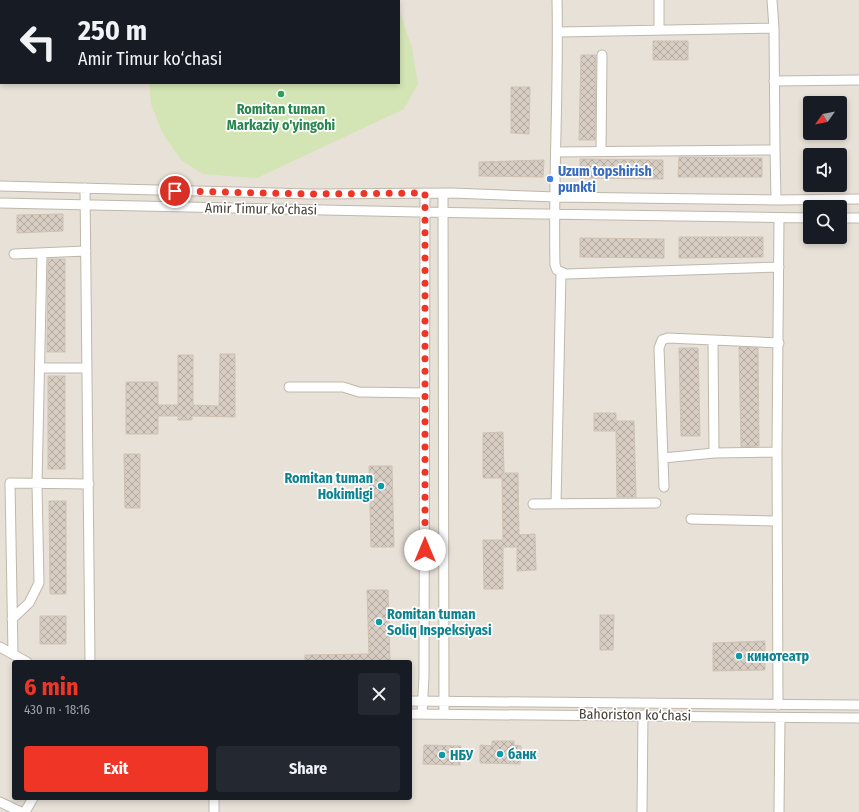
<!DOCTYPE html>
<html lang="en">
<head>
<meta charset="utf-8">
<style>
  body { margin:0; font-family:"Fira Sans Condensed",sans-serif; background:#242831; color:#f1f3f6; height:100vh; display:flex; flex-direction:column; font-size:15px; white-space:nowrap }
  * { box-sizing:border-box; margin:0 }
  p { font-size:13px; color:#9ea1a6 }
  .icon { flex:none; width:22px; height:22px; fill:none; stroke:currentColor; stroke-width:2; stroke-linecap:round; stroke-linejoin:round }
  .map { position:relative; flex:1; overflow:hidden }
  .sheet { position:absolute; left:12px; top:660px; width:400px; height:140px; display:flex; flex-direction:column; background:#171b24; border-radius:4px; box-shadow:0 2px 6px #0003 }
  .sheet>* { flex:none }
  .banner { position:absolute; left:0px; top:0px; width:400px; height:84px; box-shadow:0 2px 6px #0003; background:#171b24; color:#f1f3f6; overflow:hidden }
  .needle { width:26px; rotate:237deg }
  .buttons { position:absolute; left:803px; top:96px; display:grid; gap:8px }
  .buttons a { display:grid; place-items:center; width:44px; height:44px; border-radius:4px; background:#171b24; box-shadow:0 2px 6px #0003; font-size:20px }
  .pin { position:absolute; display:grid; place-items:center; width:34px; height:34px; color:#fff; margin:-17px; border:2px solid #fff; border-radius:50%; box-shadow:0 1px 4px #0007 }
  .me { position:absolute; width:44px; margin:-22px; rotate:0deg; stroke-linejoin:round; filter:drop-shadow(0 0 3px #0008) }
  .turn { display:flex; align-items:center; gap:14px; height:84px; padding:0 12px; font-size:18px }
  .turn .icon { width:52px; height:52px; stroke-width:2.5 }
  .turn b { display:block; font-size:28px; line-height:34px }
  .round { display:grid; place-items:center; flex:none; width:42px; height:42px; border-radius:4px; background:#242831 }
  .headline { display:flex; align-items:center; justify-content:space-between; height:68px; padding:0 12px }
  h1 { font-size:24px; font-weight:700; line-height:30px; color:#ee3526 }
  .primary-button { display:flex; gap:8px; margin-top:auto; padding:8px 12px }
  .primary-button a { flex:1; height:46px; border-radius:4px; background:#ee3526; color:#fff; font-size:16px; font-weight:700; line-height:46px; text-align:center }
  .primary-button a+a { background:#242831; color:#f1f3f6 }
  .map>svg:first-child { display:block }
  .residential { fill:#e7e1d7; fill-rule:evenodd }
  .garden { fill:#d3e5b4 }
  .building { fill:url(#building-cross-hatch); stroke:#cfc2b3 }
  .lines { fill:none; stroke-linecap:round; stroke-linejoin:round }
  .minor-casing { stroke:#bfb7ac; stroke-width:11 }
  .minor { stroke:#fff; stroke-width:9 }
  .route { stroke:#ee3526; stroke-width:7; stroke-dasharray:0 12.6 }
  .leisure-dot { fill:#2e9e5b; stroke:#fff; stroke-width:1.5 }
  .shop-dot { fill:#3f7fe0; stroke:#fff; stroke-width:1.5 }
  .culture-dot { fill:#0f9aa8; stroke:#fff; stroke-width:1.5 }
  .labels { text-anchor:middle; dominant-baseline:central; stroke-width:3.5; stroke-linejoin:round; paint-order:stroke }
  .leisure-label { font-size:14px; font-weight:bold; fill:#27864d; stroke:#fff }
  .shop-label { font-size:14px; font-weight:bold; fill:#366cbe; stroke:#fff; text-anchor:start }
  .street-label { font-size:14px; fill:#474038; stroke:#fff }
  .culture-label { font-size:14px; font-weight:bold; fill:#0d838f; stroke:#fff; text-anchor:start }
</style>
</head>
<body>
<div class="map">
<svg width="859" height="812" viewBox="0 0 859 812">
  <defs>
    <pattern id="building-cross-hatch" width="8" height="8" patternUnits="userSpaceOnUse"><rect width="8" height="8" fill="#d8cdc2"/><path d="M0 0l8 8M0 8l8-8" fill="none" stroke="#b1a89f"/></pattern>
  </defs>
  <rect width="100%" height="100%" fill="#f4f0e9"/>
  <path class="residential" d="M0,0H859V812H0ZM1,1H399V83H1ZM810,103H840V133H810ZM810,155H840V185H810ZM810,207H840V237H810ZM14,662H410V798H14Z"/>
  <path class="garden" d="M232,0H396V1H230Z
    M399,9L412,48L418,84L404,109L257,178L203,174L181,160L163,134L151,104L149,83H399Z"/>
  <path class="building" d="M653,41H688V60H653Z
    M581,55H596L595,140H579Z
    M511,87H530L529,134L511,133Z
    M679,157L762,158V177H678Z
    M580,159L663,160V179L580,178Z
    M544,160L543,177L479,176V162Z
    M63,214V231L17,233V215Z
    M679,237H763V257L679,258Z
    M580,238L664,239V258L580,257Z
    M48,259H65V352H47Z
    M739,347L758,348L759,446L741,447Z
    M679,348H698L700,436H681Z
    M220,354H235V417L192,416V420H178V416H158V434H126V382H158V405H178V355H193V405L219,406Z
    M48,376H65V469H48Z
    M594,413H616V421H634L636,497H617L616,431H594Z
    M503,432L504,473H518L519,535L535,534L536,570L517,571V547H503V589H484L483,540H503L502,478H483V433Z
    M124,454H140V508H125Z
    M369,466H392L394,547H371Z
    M49,501H66V594H50Z
    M367,590H388L390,662H305V655L369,654Z
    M600,615H614L613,650H600Z
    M40,616H66V644H40Z
    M765,641V670L713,671V643Z
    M492,741H514V745L521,746L520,764L480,763V745L492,746Z
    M424,745L461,746L460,765L423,764Z"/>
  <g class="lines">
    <defs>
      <path id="minor" d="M557,0C559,88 553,176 555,265L557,270L566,274L779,267
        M772,0L774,28L775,150
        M659,30V0
        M558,32L774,28
        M774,81L859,80
        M601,151L602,55
        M557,152L775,150L776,200
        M0,186L310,194L452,193L555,197L776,200L859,199
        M85,188L90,662
        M443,194L444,714
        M0,203L418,212L810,218
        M840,218H859
        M14,254L86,251
        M713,340L714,453L777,452
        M41,368H87
        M289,387H343L359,392L425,393
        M663,458L714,453
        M664,487L659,348L662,340L668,338L779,343
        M533,504L656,503
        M556,504L561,273
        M691,519L777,521
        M12,619L29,603L39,583L37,484L42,253
        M0,647L27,662
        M13,654L10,483L89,484
        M410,701L859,705
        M778,705L777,452L779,218
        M410,714L859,718
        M422,714L424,676L425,193
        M214,798V812
        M0,802L21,812
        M25,812L33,798
        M642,812L643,715
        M779,812L780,718"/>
    </defs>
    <use href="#minor" class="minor-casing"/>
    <use href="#minor" class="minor"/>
  </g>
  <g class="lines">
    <path class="route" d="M175,191L310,194L425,193V550"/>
  </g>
  <circle class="leisure-dot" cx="281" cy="94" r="4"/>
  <circle class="shop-dot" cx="550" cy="179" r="4"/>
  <g class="culture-dot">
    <circle cx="381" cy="486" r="4"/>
    <circle cx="379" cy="622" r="4"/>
    <circle cx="739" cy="656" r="4"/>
    <circle cx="500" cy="754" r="4"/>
    <circle cx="442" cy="755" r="4"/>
  </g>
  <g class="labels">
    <g class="leisure-label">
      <text x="281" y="109">Romitan tuman<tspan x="281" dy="16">Markaziy o'yingohi</tspan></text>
    </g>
    <g class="shop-label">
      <text x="558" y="171">Uzum topshirish<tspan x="558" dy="16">punkti</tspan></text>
    </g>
    <g class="street-label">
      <text transform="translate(261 209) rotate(1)">Amir Timur ko‘chasi</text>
      <text transform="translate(635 715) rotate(1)">Bahoriston ko‘chasi</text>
    </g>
    <g class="culture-label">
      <text x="373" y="478" text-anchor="end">Romitan tuman<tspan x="373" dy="16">Hokimligi</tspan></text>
      <text x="387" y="614">Romitan tuman<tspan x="387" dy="16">Soliq Inspeksiyasi</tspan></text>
      <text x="747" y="656">кинотеатр</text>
      <text x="508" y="754">банк</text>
      <text x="450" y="755">НБУ</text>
    </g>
  </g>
</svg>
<div class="buttons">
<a><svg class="needle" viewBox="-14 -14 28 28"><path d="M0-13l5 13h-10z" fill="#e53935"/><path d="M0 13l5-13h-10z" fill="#9ea1a6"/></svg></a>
<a><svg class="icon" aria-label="sound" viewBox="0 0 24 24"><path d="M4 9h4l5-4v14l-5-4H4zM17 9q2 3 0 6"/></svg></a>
<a><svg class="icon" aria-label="search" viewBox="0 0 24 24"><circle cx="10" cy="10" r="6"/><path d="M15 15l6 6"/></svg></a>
</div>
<div class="pin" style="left:175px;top:191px;background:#d93025"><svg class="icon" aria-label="arrive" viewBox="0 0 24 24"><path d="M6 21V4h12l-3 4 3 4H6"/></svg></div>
<svg class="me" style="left:425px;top:550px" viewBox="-20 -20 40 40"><circle r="19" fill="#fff"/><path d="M0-13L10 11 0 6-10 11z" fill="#ee3526"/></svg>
<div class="banner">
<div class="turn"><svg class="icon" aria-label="left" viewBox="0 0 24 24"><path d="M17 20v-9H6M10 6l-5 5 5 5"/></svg><div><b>250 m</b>Amir Timur ko‘chasi</div></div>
</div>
<section class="sheet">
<div class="headline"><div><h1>6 min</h1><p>430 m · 18:16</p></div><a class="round"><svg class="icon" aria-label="close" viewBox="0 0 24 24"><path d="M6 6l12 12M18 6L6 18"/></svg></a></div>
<div class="primary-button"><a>Exit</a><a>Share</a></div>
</section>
</div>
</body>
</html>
